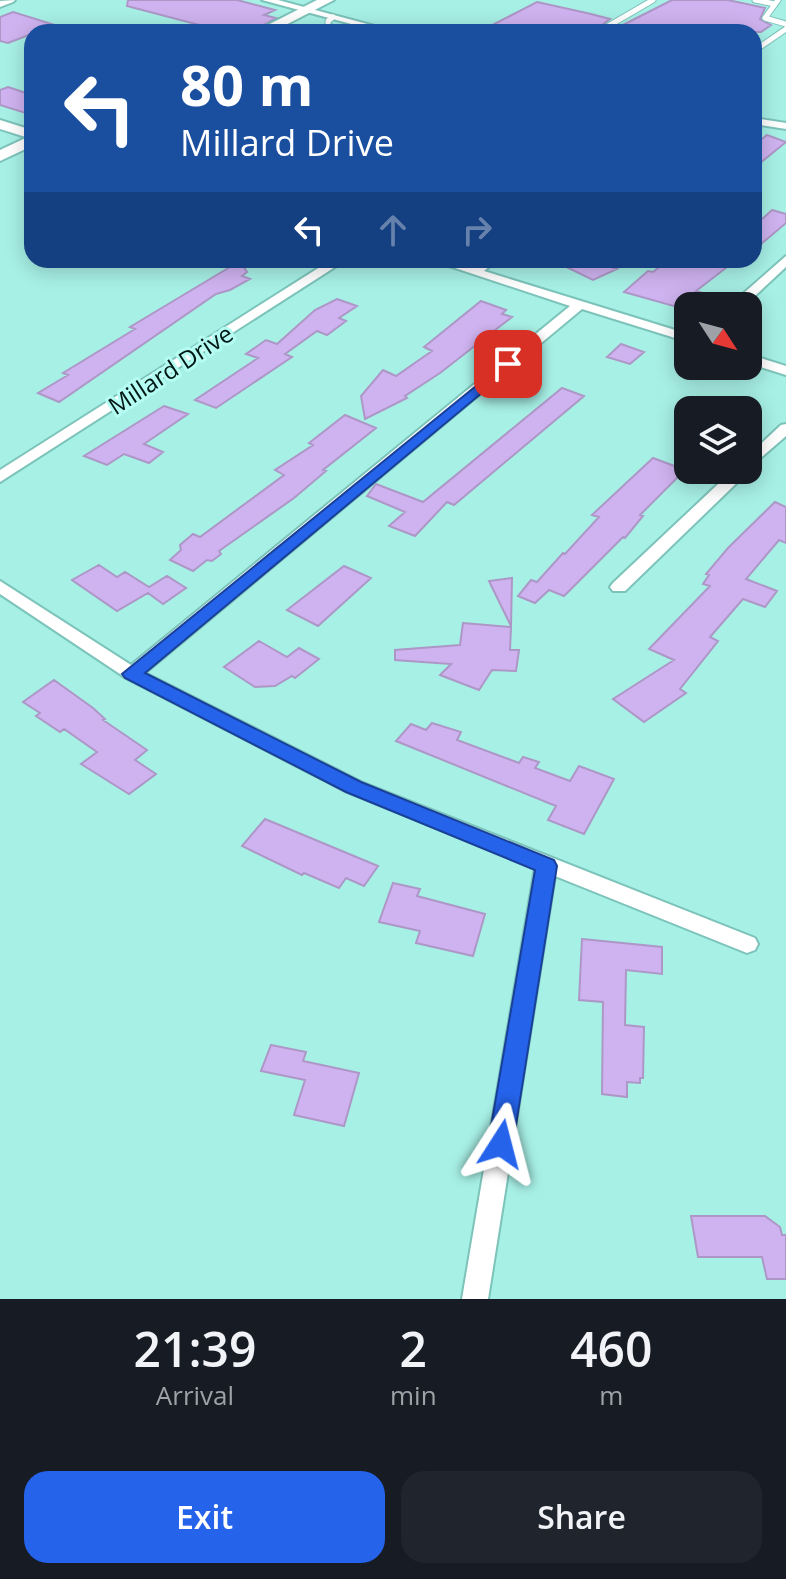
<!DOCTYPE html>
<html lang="en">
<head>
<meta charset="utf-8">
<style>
  body { margin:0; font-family:"Open Sans",sans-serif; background:#20242c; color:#f1f3f6; height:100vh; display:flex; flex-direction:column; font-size:30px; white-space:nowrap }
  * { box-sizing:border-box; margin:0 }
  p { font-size:26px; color:#9ea1a6 }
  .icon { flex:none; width:44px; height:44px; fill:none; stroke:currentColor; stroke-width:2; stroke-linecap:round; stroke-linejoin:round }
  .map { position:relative; height:1299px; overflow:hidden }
  .side { display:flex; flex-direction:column; background:#171b24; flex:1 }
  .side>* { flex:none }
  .top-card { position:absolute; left:24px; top:24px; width:738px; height:244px; border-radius:24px; box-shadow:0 4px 20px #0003; background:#1a4fa0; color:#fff; overflow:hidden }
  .needle { width:52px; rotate:126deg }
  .controls { position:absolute; left:674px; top:292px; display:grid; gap:16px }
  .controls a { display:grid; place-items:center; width:88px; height:88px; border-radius:16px; background:#171b24; box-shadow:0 4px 20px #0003; font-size:40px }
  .pin { position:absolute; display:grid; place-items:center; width:68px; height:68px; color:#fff; margin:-34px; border-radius:16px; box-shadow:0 4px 12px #0006 }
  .me { position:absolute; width:88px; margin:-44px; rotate:9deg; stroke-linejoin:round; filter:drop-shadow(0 0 6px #0008) }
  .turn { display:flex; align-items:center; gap:28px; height:168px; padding:0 24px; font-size:36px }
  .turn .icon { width:104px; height:104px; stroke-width:2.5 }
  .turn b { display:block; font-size:56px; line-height:68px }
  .lanes { display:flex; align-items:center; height:76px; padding:0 24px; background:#0003; justify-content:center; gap:40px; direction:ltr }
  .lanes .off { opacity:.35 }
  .eta { display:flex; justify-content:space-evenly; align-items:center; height:136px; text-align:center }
  .eta b { font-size:48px; font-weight:600; line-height:56px }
  .button { display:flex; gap:16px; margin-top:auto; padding:16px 24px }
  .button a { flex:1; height:92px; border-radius:24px; background:#2563eb; color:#fff; font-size:32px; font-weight:600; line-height:92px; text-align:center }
  .button a+a { background:#20242c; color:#f1f3f6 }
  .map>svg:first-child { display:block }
  .building { fill:#cfb3f0; stroke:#ad97c7; stroke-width:2 }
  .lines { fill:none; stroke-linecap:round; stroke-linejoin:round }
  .service-casing { stroke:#7cc3ba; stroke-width:7 }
  .minor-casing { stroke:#7cc3ba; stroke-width:4 }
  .tertiary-casing { stroke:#7cc3ba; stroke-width:4 }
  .secondary-casing { stroke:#7cc3ba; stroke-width:4 }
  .service { stroke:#fff; stroke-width:5 }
  .minor { fill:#fff; fill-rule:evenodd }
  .tertiary { fill:#fff; fill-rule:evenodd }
  .secondary { fill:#fff; fill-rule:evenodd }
  .route { fill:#2563eb; stroke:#184099; stroke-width:2 }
  .labels { text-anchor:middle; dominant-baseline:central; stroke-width:6; stroke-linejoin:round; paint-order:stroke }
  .far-street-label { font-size:24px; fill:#001815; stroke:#b5fdf3 }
</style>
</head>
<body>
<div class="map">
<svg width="786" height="1299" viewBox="0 0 786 1299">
  <rect width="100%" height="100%" fill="#a7f0e6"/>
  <path class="building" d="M128,0H237L275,10L264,15L276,18L251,32H226L127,6Z
    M672,0H728L765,8L760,19L771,25L761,32H609Z
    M537,2L591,14L610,19L593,32H479Z
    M13,12L55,25L8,43L0,41V17Z
    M8,87L32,95V115L0,105V90Z
    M767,135L786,142L754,168V145Z
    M772,210L786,214V223L754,250V218L761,220Z
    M552,260H589L617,269L593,280Z
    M668,260L691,265L697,260H736L696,291L730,301L726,306H688V310L624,292L648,271L653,272Z
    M240,261L247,272L242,276L250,279L230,290L216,294L59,402L38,393L68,375L63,373L135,329L130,327Z
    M337,299L357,306L339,318L346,321L327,335L317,331L285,354L292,357L216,408L195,400L258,358L246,354L266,340L277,344L315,310Z
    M481,301L506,310L502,314L512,317L440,373L405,396L407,398L365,419L361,396L383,370L396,376L432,351L424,347Z
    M621,344L644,352L630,364L607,357Z
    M562,388L584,396L454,505L447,502L415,536L389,526L405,512L367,496L376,484L423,502Z
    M164,406L188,414L144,444L163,452L149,463L124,454L107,465L84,456Z
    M345,415L376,428L323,470L326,471L294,498L219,551L221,554L212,561L207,560L193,571L170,560L181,550L180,545L193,534L200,537L284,475L275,470L313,445L309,443Z
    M653,458L685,470L640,515L643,516L625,538L623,537L564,596L549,590L535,603L518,596L531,580L537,582L563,553L565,554L599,517L592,515Z
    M775,502L786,507V543L779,540L746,579L777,591L765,607L743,599L710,637L718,641L680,689L686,693L644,722L613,699L674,660L649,649L710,586L703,584L709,575L706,574L728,548Z
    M99,565L117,577L125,572L149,587L167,576L186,588L163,604L148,593L117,611L72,580Z
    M344,566L371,578L318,626L287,610Z
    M512,578L511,626L489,581Z
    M463,623L511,627L510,650H519L516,671L492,670L479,690L440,675L451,664L395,660V650L460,645Z
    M259,641L287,657L299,648L319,659L295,678L292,676L275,686L255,687L224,667Z
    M54,680L93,708L105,719L103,720L147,750L135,760L156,774L129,794L81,764L97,752L64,729L60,732L36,716L40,713L23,702Z
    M432,723L461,732L457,740L519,763L523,757L539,762L535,768L570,781L579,766L614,779L584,834L548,820L556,806L396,741L411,724L426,730Z
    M265,819L378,866L364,886L346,878L339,888L304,873L302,875L242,846Z
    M393,883L420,889L417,896L485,914L473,956L416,943L420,931L379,922Z
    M582,939L662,947V974L626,970L625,1025L644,1027L643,1078H640V1083L627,1082V1097L602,1094L603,1002L579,1000Z
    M271,1045L306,1052L303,1061L359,1073L344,1126L294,1115L305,1080L261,1071Z
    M691,1216H765L780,1227L782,1235H786V1279H767L762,1257H698Z"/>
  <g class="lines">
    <defs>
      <path id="service" d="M755,0L775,4
        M778,0L765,18L786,24
        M333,17L328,21V26L351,32
        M598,32L653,0
        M754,51L786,29"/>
      <path id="minor" d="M15,0L13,2L0,7V1Z
        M262,0H278L397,32H381Z
        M754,118L786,123V129L754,124Z
        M786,256V267L744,306H729Z
        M331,260H346L0,482V470Z
        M431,260H450L473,267L483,260H497L484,271L688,334V342L582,309L145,673L361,782L755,938L758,944L755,950L747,953L555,876L488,1299H462L535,868L347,792L126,678L0,594V581L131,665L570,306Z
        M748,354L786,366V375L748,363Z
        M786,424V436L749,468L747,473L625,591H613L610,587L613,583L733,470H748V456L781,425Z"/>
      <path id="tertiary" d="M0,120L32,130V139L0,129Z"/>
      <path id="secondary" d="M317,0H334L272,32H254Z
        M32,135V146L0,161V150Z"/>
    </defs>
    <use href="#service" class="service-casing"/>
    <use href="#minor" class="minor-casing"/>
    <use href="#tertiary" class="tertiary-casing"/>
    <use href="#secondary" class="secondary-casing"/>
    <use href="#service" class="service"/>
    <use href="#minor" class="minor"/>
    <use href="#tertiary" class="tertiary"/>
    <use href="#secondary" class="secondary"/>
  </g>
  <path class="route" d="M508,360L515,364L513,367L145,673L361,782L554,860L557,866L513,1144L509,1153L501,1156L492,1153L488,1144L535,870L346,792L125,678L122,674Z"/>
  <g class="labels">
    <g class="far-street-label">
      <text transform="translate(170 369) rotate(-33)">Millard Drive</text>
    </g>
  </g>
</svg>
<div class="controls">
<a><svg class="needle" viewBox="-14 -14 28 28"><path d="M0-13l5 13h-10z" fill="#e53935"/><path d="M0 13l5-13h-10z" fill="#9ea1a6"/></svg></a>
<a><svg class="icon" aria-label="layers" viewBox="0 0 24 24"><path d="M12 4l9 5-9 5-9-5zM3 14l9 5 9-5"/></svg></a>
</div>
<div class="pin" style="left:508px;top:364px;background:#d93025"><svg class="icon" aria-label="arrive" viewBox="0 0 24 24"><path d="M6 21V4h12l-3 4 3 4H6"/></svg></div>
<svg class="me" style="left:501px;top:1144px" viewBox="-20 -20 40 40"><path d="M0-17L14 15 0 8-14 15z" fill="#2563eb" stroke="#fff" stroke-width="4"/></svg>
<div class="top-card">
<div class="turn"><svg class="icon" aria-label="left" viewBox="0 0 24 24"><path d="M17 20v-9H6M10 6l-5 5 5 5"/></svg><div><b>80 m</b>Millard Drive</div></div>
<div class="lanes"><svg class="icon" aria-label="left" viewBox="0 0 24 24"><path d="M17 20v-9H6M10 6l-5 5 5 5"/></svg><svg class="icon off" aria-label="ahead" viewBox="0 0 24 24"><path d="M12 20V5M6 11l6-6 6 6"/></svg><svg class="icon off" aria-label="right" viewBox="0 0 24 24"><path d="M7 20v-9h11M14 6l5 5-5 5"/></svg></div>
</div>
</div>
<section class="side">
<div class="eta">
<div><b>21:39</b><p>Arrival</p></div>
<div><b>2</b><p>min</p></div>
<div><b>460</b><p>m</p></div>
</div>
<div class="button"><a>Exit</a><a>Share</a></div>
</section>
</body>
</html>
